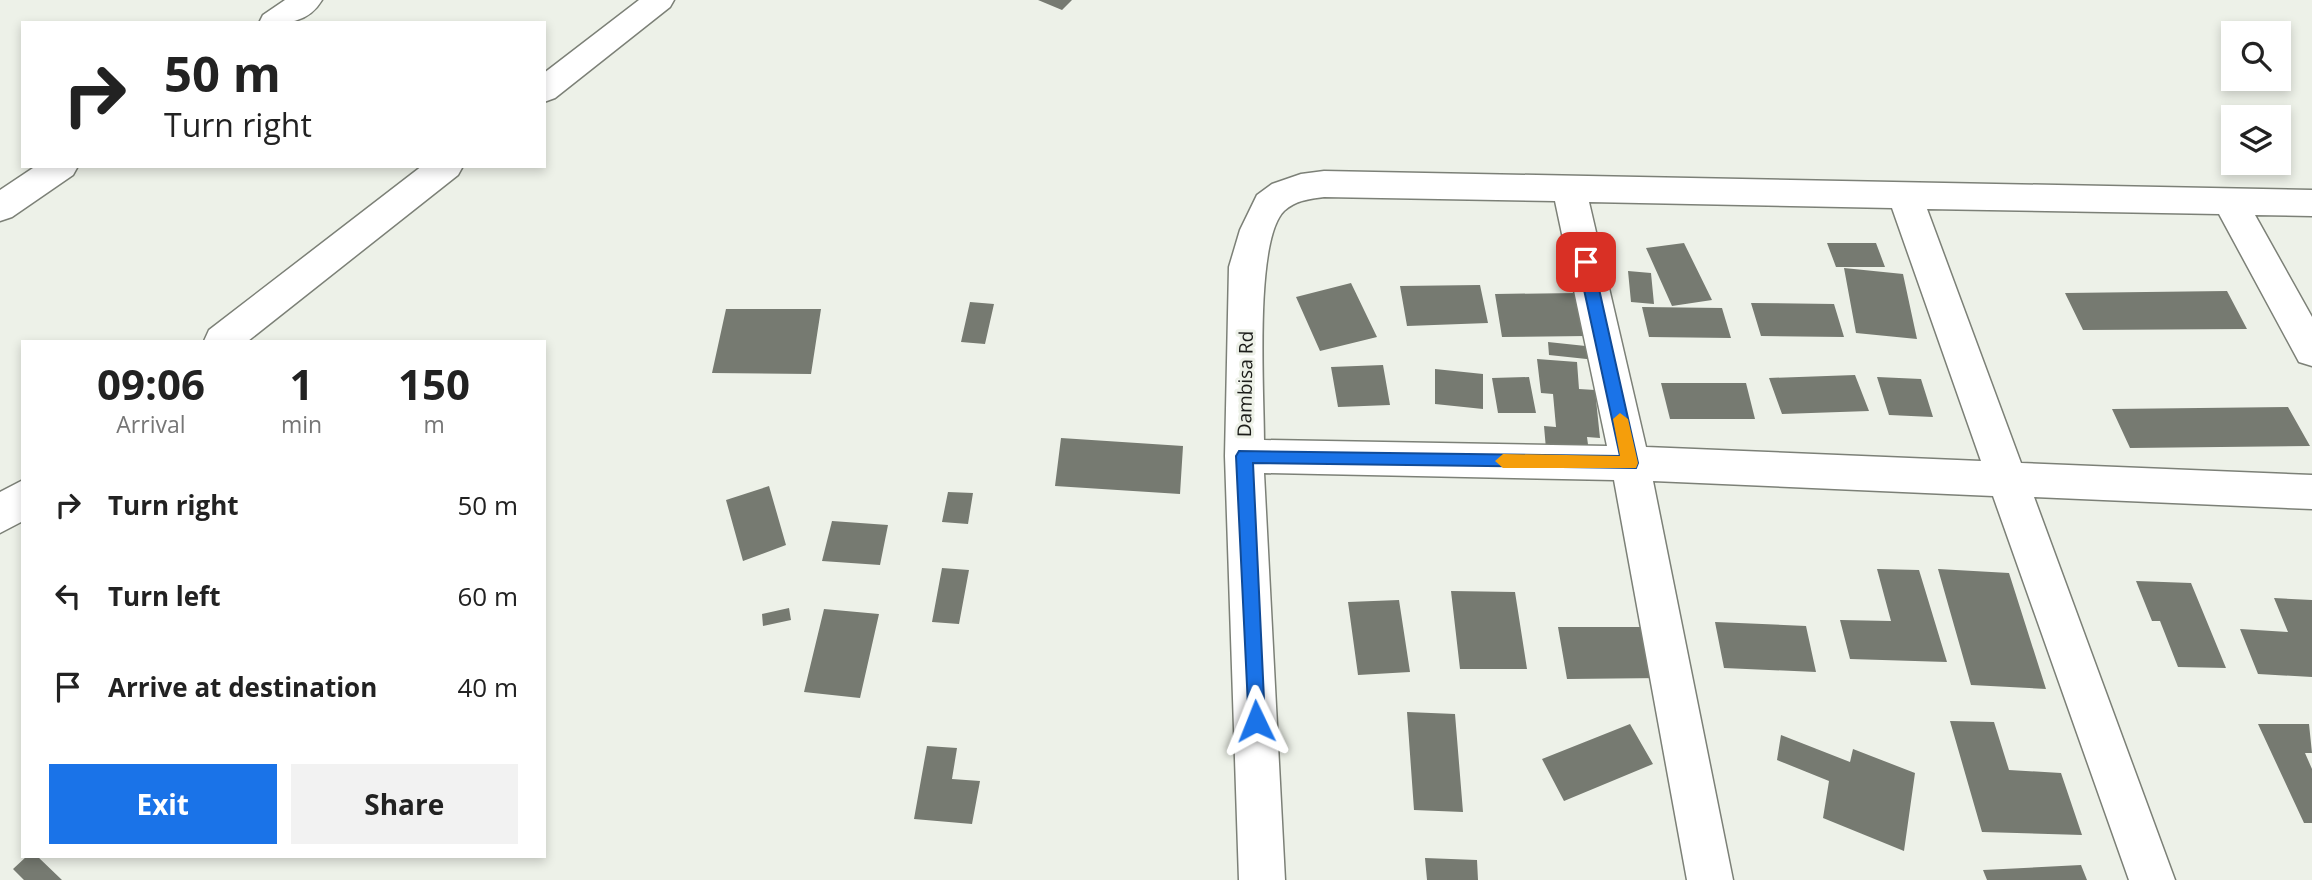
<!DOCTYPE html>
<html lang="en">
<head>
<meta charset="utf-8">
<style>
  body { margin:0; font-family:"Open Sans",sans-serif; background:#f2f2f2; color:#222; height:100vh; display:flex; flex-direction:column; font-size:26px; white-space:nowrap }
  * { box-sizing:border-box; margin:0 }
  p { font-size:23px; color:#767676 }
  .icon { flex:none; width:38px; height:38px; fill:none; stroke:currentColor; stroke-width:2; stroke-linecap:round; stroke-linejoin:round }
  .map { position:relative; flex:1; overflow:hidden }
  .details { position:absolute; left:21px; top:340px; width:525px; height:518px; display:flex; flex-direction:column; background:#fff; border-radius:0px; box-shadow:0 4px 10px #0003 }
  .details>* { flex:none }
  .top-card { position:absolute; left:21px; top:21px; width:525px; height:147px; border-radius:0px; box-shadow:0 4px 10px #0003; background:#fff; color:#222; overflow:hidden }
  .buttons { position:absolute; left:2221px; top:21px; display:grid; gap:14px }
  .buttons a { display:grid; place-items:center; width:70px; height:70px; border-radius:0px; background:#fff; box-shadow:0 4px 10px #0003; font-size:35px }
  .pin { position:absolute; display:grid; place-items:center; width:60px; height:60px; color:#fff; margin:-30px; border-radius:14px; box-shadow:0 4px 10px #0006 }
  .me { position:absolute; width:77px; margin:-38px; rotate:358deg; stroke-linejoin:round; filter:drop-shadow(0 0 5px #0008) }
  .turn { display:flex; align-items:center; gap:24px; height:147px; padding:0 28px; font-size:32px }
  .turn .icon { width:91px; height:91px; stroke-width:2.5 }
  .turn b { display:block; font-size:49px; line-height:60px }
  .eta { display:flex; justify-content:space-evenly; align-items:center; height:119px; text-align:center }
  .eta b { font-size:42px; font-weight:700; line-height:49px }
  .action { display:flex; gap:14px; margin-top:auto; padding:14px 28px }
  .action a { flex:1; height:80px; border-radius:0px; background:#1a73e8; color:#fff; font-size:28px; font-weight:700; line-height:80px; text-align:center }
  .action a+a { background:#f2f2f2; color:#222 }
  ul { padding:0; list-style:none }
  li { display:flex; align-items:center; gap:21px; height:91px; padding:0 28px }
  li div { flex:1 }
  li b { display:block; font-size:26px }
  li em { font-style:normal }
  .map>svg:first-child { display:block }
  .building { fill:#767a71 }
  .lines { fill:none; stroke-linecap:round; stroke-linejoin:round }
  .minor-casing { stroke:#7c8077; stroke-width:3 }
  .major-casing { stroke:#7c8077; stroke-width:3 }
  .minor { fill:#fff; fill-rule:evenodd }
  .major { fill:#fff; fill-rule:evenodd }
  .route { fill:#1a73e8; stroke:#114b97; stroke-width:2 }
  .slow { fill:#f59e0b }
  .labels { text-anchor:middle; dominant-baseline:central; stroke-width:6; stroke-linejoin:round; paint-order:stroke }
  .street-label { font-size:19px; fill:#1b1c19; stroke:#edf1e8 }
</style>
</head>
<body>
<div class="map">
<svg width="2312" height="880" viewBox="0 0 2312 880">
  <rect width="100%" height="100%" fill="#edf1e8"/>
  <path class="building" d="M1038,0H1072L1062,10Z
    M1684,243L1712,300L1672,306L1646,248Z
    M1827,243H1876L1885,267H1836Z
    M1844,268L1903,274L1917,339L1856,333Z
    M1628,271L1651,273L1654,304L1631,302Z
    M1351,283L1377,337L1320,351L1296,297Z
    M1480,285L1488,323L1407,326L1400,286Z
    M2227,291L2247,329L2083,330L2065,293Z
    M1577,293L1587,336L1502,337L1495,294Z
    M970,302L994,304L985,344L961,342Z
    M1751,303L1834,304L1844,337L1761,336Z
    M1642,307L1722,308L1731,338L1649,337Z
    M726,309H821L811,374L712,373Z
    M1548,342L1595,347L1596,360L1549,355Z
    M1537,359L1577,362L1579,389L1595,390L1600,438L1587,437L1589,452L1546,449L1544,426L1556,427L1553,394L1541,393Z
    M1383,365L1390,405L1338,407L1331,367Z
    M1435,369L1483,374V409L1435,404Z
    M1855,375L1869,411L1782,414L1769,378Z
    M1529,377L1536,413H1498L1492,378Z
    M1877,377L1921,379L1933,417L1889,415Z
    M1661,383H1746L1755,419H1670Z
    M2288,407L2310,446L2130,448L2112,409Z
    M1061,438L1183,446L1180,494L1055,486Z
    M769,486L786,545L743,561L726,500Z
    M948,492L973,493L968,524L942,522Z
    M832,521L888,525L880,565L822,561Z
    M942,568L969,570L959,624L932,622Z
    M1877,569L1919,570L1947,662L1850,659L1840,620L1891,621Z
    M1938,569L2009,573L2046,689L1971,685Z
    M2136,581L2191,583L2226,668L2178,667L2160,621H2152Z
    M1451,591L1515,592L1527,669H1460Z
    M2274,598L2312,600V677L2258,674L2240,629L2288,632Z
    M1399,600L1410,672L1358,675L1348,602Z
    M789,608L791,620L763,626L762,614Z
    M824,609L879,614L860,698L804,692Z
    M1715,622L1806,626L1816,672L1724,668Z
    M1558,627H1651L1663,678L1567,679Z
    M1407,712L1455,714L1463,812L1414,810Z
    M1950,721L1994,722L2009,770L2061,773L2082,835L1982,832Z
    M1630,724L1653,764L1564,801L1542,759Z
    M2258,724H2309L2312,753H2305L2312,769V823H2304Z
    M1781,735L1850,762L1853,749L1915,773L1904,851L1823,818L1829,781L1777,760Z
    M927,746L957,748L952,779L980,781L972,824L914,819Z
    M27,856H37L62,880H24L13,869Z
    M1425,858L1477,860L1478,880H1427Z
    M2081,865L2087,880H1987L1983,870Z"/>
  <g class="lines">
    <defs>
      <path id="minor" d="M639,0H674L670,7L555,98L544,102V73Z
        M422,166H463L458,175L248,341H204L209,330Z
        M1324,171L2312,190V216L2255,215L2312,317V366L2299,362L2219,214L1927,209L2021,463L2312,475V509L2034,497L2175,880H2129L1993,496L1653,481L1733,880H1687L1614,480L1264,473L1285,880H1239L1225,456L1229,267L1240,230L1257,195L1272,184L1301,174ZM1324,197L1555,201L1607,446L1264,440C1264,394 1254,241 1284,211C1296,200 1309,199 1324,197ZM1589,202L1892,208L1981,461L1646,447Z
        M23,480V521L0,533V492Z"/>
      <path id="major" d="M285,0H322C307,25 284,23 259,23L263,15Z
        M36,166H78L73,175L12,217L0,221V190Z"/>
    </defs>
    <use href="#minor" class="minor-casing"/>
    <use href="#major" class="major-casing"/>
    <use href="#minor" class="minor"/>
    <use href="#major" class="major"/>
  </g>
  <path class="route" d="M1586,257L1593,262L1638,463L1636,468L1253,463L1265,721L1262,727L1256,730L1249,727L1236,456L1239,451L1620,456L1578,262Z"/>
  <path class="slow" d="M1620,413L1628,419L1638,463L1636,468H1503L1495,461L1503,454L1620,456L1613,419Z"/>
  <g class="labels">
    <g class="street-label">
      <text transform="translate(1245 384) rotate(-89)">Dambisa Rd</text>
    </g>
  </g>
</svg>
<div class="buttons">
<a><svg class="icon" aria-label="search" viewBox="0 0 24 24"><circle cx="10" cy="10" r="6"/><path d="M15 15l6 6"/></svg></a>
<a><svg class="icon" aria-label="layers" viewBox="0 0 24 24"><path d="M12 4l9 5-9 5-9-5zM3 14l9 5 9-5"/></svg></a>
</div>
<div class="pin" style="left:1586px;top:262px;background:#d93025"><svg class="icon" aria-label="arrive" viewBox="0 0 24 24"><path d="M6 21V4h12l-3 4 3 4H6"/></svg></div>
<svg class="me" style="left:1256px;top:721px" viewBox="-20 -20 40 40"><path d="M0-17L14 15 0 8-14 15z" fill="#1a73e8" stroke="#fff" stroke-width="4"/></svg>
<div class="top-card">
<div class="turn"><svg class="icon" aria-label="right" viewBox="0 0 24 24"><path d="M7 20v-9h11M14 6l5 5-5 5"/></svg><div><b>50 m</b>Turn right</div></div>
</div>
<section class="details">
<div class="eta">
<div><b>09:06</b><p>Arrival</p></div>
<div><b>1</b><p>min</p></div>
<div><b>150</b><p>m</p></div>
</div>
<ul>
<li><svg class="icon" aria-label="right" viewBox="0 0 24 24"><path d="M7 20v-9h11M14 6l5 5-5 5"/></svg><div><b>Turn right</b></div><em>50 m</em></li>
<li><svg class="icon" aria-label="left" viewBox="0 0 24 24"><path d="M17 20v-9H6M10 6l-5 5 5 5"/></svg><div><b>Turn left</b></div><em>60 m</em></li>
<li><svg class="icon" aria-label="arrive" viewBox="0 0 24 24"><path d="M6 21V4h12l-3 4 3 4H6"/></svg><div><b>Arrive at destination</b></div><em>40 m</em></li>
</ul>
<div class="action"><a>Exit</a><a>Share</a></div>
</section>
</div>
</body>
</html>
